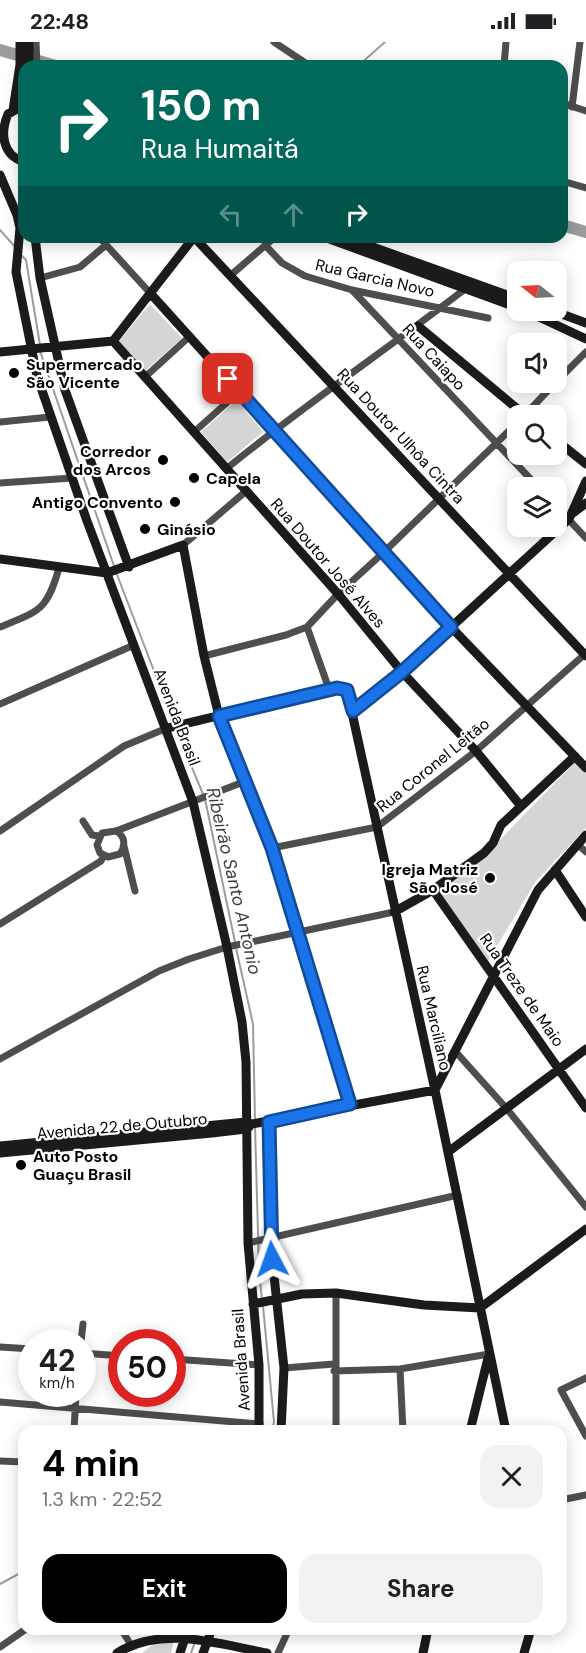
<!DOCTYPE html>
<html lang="en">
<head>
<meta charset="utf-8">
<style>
  body { margin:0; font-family:"DM Sans",sans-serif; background:#f2f2f2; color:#202124; height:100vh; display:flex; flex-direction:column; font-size:22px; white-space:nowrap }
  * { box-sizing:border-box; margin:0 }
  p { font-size:20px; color:#757577 }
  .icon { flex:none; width:33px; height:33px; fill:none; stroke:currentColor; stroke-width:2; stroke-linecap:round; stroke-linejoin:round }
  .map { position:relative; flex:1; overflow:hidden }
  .details { position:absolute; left:18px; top:1383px; width:549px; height:210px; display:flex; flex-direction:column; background:#fff; border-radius:18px; box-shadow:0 3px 15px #0003 }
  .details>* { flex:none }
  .banner { position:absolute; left:18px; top:18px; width:550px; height:183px; border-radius:18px; box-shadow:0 3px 15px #0003; background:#00695c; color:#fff; overflow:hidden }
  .needle { width:39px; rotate:288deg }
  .fabs { position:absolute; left:507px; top:219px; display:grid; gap:12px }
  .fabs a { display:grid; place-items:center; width:60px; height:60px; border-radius:12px; background:#fff; box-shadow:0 3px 15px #0003; font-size:30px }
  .speed { position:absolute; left:18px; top:1287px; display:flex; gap:12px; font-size:30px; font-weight:700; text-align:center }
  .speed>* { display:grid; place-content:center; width:78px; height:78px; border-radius:50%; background:#fff; box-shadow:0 3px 15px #0003; line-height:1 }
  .speed small { font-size:15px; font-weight:400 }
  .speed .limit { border:9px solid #d22; background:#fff; color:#111 }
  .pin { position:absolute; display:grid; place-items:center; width:51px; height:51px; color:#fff; margin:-26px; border-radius:12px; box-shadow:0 3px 9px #0006 }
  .me { position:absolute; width:66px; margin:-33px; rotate:356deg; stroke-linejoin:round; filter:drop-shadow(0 0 4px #0008) }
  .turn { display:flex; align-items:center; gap:21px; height:126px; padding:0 24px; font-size:27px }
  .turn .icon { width:78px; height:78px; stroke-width:2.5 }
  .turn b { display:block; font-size:42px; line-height:51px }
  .lanes { display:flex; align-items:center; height:57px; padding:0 24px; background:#0003; justify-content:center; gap:30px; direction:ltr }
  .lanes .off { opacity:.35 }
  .round { display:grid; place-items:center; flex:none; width:63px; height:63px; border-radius:18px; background:#f2f2f2 }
  .head { display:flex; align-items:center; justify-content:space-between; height:102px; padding:0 24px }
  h1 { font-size:36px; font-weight:700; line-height:45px; color:#000 }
  .primary-button { display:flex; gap:12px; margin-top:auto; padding:12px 24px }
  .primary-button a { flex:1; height:69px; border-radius:18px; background:#000; color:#fff; font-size:24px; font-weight:700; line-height:69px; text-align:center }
  .primary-button a+a { background:#f2f2f2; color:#202124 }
  .status { display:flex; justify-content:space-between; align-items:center; height:42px; padding:0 30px; background:#fff; direction:ltr }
  .status svg { height:16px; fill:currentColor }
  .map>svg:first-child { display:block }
  .green { fill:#d5d5d5 }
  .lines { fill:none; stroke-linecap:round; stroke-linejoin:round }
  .stream { stroke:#9c9c9c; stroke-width:2 }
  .river { stroke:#9c9c9c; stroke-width:12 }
  .street { stroke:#4e4e4e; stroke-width:7 }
  .secondary { stroke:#1b1b1b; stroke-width:9 }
  .route-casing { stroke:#114b97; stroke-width:15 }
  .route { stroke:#1a73e8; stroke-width:10 }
  .poi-dot { fill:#000; stroke:#fff; stroke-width:2 }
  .labels { text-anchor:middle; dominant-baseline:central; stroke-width:4.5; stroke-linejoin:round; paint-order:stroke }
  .street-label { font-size:16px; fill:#000; stroke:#fff }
  .poi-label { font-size:16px; font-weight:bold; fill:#000; stroke:#fff; text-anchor:start }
  .water-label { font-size:18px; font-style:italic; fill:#3d3d3d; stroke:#fff }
</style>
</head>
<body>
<div class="status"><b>22:48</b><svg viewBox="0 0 49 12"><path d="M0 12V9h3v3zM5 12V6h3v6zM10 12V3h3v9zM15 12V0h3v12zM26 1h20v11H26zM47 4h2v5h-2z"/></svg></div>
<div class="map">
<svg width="586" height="1611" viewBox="0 0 586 1611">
  <rect width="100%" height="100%" fill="#fff"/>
  <path class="green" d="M150,262L182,296L145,329L119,299Z
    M237,358L263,390L227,420L201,390Z
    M575,720L586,731V786L536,839L488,919L439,849L493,805Z
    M174,1598L171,1611H142L151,1604Z"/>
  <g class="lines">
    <path class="stream" d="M358,24L385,0
      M0,188L16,206
      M21,213L26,218L40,303
      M40,309L114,524
      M116,530L174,681
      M176,687L205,757L235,900
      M236,906L253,982L255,1078
      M255,1084L259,1227L262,1258
      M263,1264L274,1380L272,1389
      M0,1542L24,1529
      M197,1594L200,1587
      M191,1611L195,1600"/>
    <path class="river" d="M0,8L56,24
      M562,183L586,190"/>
    <path class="street" d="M36,0L37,24
      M274,0L310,24
      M504,24L506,0
      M562,61L586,69
      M572,65L580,0
      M562,139L586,146
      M99,195L151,252
      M265,203L282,221L305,234L352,248L488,276
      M231,233L275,195
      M40,236L80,225L106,203
      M352,248L539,446
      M145,335L189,295
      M556,340L586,310
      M524,374L556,340
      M0,380L50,375
      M194,390L240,349
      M226,427C303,364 386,308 465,247
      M0,441L72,436
      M556,464L586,496
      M183,503L245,450
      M0,585C40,569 47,568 59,526
      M307,585L329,647
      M204,614L286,593L307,585L338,552L384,510L518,380
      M0,662L134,603
      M83,779L92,793L99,794
      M0,789L124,704L167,686
      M116,789C125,794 126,803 120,812L108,815L100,811L97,803L102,791L116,789L246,739
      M577,802L586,810
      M124,804L135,849
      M272,806L377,785L476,709L586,611
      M0,882L101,819L104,813
      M455,1009L507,1067L586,1165
      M0,1017L159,929L189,917L227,905L394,870
      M248,1201L458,1153
      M81,1300L83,1282
      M0,1305L32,1307
      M82,1311L122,1314
      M172,1317L259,1323
      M284,1326L334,1322
      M400,1327L403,1389
      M334,1329L400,1327L489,1312
      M586,1336L561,1348L586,1394
      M0,1360L260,1382
      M74,1389L76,1352
      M336,1389V1251
      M0,1419L24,1420
      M561,1458L586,1453
      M121,1587L131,1603
      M0,1605L26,1587
      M278,1611L289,1587"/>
    <path class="secondary" d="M29,24V0
      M24,63L8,72C0,91 2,113 24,120
      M13,68L20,23V0
      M0,133L17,173L20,186L16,230L37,334L87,479L193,760L227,905L242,980L246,1020L248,1201L259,1323V1389
      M35,195L40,236L65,348L129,525
      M194,195L586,614
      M324,195L518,266
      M345,195L518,257
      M151,252L451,585L586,726
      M524,268L586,297
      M551,268L586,281
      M418,284L526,374
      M113,299L339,553L402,630L476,709L520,763
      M113,299L194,195
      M0,310L113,299
      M556,398L586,422
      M573,471L586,461
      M0,517L107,531L183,503L204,614L219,674L272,806L350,1062
      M353,669L402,630L569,477L586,439
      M167,686L329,647L347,648L435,1048L506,1389
      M555,828L586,875
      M433,848L586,1066
      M394,870L433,848L484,811L493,801L501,783L575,714
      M269,1080L270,1197L284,1326L281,1389
      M0,1104L246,1080L252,1082L435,1048L538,848L586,793
      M448,1110L586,1007
      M0,1111L212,1091L246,1087L249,1085
      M253,1262L302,1252L336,1251L424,1263L480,1266L586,1187
      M470,1389L488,1316
      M117,1611C163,1583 217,1602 267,1611
      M180,1611L188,1587
      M203,1611L212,1587
      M423,1611L428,1587
      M524,1611L531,1587"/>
  </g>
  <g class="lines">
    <defs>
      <path id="route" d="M228,337L451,585L402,630L353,669L347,648L337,646L219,674L272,806L350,1062L269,1080L272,1217"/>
    </defs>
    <use href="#route" class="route-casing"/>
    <use href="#route" class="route"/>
  </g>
  <g class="poi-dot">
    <circle cx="14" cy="331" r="6"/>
    <circle cx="163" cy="418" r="6"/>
    <circle cx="194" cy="436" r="6"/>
    <circle cx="175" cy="460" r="6"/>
    <circle cx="145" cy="487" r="6"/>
    <circle cx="490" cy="836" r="6"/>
    <circle cx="21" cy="1123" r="6"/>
  </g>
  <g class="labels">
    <g class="street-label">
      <text transform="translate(375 236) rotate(13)">Rua Garcia Novo</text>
      <text transform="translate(434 315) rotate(47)">Rua Caiapo</text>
      <text transform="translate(401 394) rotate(47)">Rua Doutor Ulhôa Cintra</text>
      <text transform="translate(328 521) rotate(49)">Rua Doutor José Alves</text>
      <text transform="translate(177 675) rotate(69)">Avenida Brasil</text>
      <text transform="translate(433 723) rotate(-39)">Rua Coronel Leitão</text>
      <text transform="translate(522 948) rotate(55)">Rua Treze de Maio</text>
      <text transform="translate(434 976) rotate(77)">Rua Marciliano</text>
      <text transform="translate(122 1084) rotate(-5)">Avenida 22 de Outubro</text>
      <text transform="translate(241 1318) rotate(-94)">Avenida Brasil</text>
    </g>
    <g class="poi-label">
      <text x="26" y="322">Supermercado<tspan x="26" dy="18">São Vicente</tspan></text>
      <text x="151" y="409" text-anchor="end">Corredor<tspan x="151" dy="18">dos Arcos</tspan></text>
      <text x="206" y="436">Capela</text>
      <text x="163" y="460" text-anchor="end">Antigo Convento</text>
      <text x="157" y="487">Ginásio</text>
      <text x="478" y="827" text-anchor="end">Igreja Matriz<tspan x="478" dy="18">São José</tspan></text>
      <text x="33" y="1114">Auto Posto<tspan x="33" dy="18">Guaçu Brasil</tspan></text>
    </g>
    <g class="water-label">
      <text transform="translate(234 839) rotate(77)">Ribeirão Santo Antonio</text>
    </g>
  </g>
</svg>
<div class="fabs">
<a><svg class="needle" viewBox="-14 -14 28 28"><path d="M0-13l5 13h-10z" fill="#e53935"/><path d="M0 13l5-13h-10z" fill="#757577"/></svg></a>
<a><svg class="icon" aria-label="sound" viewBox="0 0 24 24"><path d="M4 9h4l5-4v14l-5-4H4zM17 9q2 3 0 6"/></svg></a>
<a><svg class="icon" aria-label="search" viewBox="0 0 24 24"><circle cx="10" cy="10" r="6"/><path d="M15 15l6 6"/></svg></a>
<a><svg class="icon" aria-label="layers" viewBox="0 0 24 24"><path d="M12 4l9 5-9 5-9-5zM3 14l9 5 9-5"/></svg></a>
</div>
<div class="speed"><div>42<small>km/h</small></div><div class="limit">50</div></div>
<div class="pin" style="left:228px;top:337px;background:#d93025"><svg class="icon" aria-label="arrive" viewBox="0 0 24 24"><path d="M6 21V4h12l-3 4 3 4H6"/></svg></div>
<svg class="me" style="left:272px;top:1217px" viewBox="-20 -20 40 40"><path d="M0-17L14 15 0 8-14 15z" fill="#1a73e8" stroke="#fff" stroke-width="4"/></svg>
<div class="banner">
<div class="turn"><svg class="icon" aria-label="right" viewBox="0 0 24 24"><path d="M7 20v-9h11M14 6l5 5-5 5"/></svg><div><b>150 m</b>Rua Humaitá</div></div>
<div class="lanes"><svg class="icon off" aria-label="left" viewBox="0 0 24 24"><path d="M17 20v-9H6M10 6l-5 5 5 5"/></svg><svg class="icon off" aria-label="ahead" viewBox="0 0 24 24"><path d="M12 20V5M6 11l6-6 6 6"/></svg><svg class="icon" aria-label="right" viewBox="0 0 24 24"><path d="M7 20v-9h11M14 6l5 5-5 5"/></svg></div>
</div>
<section class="details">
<div class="head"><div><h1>4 min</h1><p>1.3 km · 22:52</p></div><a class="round"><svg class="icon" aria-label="close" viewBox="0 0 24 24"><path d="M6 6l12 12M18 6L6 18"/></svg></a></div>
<div class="primary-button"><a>Exit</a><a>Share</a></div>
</section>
</div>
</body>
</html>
